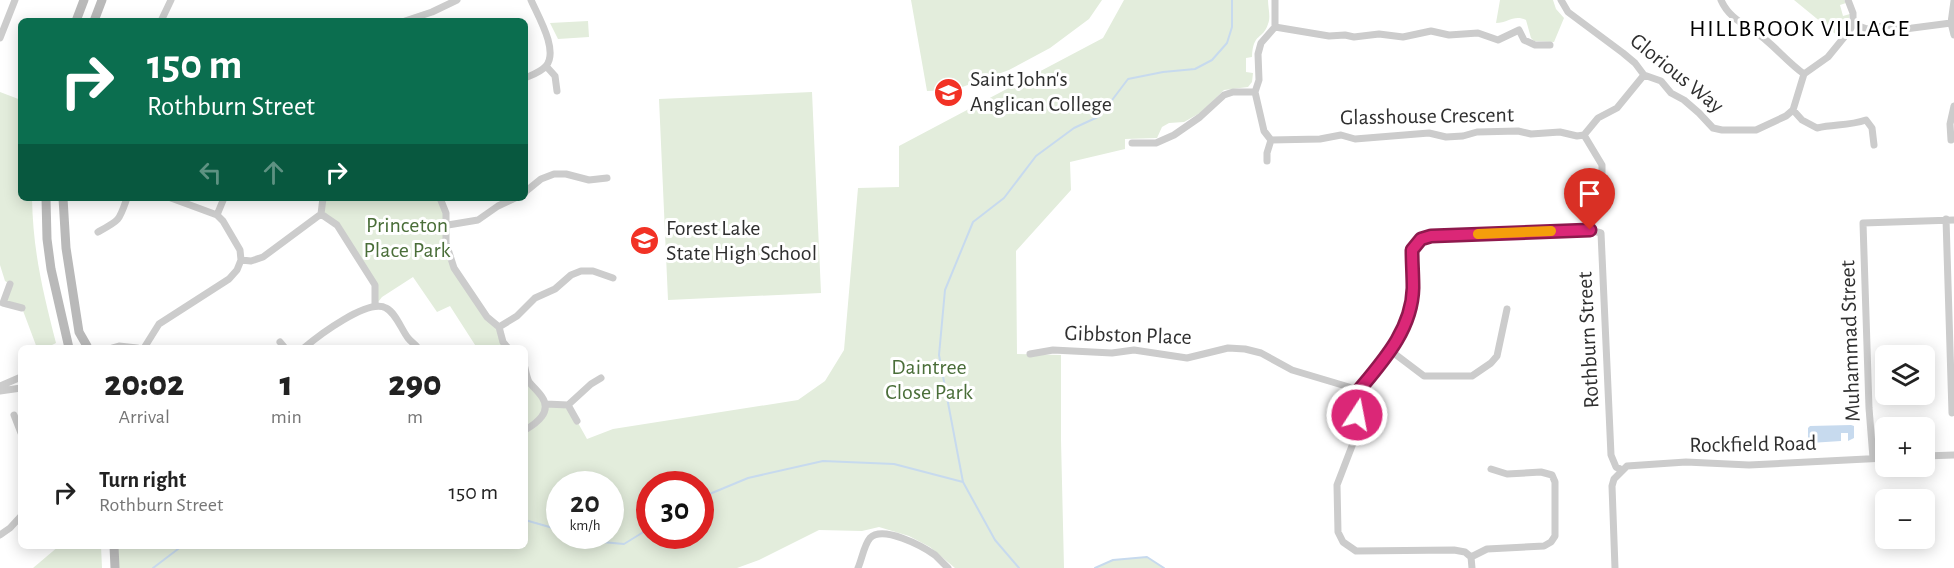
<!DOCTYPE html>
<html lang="en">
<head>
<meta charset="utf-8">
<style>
  body { margin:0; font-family:"Alegreya Sans",sans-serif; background:#f6f6f6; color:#222; height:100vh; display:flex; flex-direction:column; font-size:22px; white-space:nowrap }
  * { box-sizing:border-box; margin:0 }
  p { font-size:20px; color:#767676 }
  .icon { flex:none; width:33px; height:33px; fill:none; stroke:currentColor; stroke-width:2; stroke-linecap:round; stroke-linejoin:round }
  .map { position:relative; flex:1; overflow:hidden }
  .sheet { position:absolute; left:18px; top:345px; width:510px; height:204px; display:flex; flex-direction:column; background:#fff; border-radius:9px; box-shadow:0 3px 15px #0003 }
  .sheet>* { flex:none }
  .top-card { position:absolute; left:18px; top:18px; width:510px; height:183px; border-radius:9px; box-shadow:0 3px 15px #0003; background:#0b6e4f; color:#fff; overflow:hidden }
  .fabs { position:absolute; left:1875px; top:345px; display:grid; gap:12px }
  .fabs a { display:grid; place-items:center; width:60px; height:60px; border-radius:9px; background:#fff; box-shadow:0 3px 15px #0003; font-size:30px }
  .speed { position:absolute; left:546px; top:471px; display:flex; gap:12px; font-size:30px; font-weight:700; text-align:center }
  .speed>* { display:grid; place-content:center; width:78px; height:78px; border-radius:50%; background:#fff; box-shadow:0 3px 15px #0003; line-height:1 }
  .speed small { font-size:15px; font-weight:400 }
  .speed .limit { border:9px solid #d22; background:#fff; color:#111 }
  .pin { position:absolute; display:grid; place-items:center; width:51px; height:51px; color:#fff; margin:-62px -26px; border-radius:50% 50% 50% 0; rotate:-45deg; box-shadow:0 0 6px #0007 }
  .pin .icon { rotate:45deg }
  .me { position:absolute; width:66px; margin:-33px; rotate:11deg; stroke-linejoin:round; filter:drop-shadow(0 0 4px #0008) }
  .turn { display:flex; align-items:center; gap:21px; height:126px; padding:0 30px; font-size:27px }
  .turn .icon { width:78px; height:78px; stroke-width:2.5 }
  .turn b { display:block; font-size:42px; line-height:51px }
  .lanes { display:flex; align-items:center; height:57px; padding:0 30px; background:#0003; justify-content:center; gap:30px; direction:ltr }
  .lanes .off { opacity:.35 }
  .eta { display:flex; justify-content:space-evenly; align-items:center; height:102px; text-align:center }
  .eta b { font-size:36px; font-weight:800; line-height:42px }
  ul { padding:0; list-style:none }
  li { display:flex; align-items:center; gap:18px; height:90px; padding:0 30px }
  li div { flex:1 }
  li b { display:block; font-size:22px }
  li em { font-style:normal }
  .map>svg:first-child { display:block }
  .green { fill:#e3eddc; fill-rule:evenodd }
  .water { fill:#c7daee }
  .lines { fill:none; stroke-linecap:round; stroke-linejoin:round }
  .stream { stroke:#c7daee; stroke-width:2 }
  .minor { stroke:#ccc; stroke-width:7 }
  .secondary { stroke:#b9b9b9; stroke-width:9 }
  .route-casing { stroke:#8e194d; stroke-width:15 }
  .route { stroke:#db2777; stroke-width:10 }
  .slow { stroke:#f59e0b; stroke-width:10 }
  .labels { text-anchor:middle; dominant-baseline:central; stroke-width:6; stroke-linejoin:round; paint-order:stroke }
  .street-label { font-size:22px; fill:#2f2f2f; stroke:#fff }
  .poi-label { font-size:22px; fill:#2f2f2f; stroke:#fff; text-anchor:start }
  .park-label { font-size:22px; fill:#4a6e39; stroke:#fff }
  .neighbourhood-label { font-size:24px; letter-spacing:1.5px; fill:#000; stroke:#fff }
</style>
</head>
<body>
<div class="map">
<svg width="1954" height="568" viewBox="0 0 1954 568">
  <rect width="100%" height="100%" fill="#fff"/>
  <path class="green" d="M911,0H1102L1089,19L1050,48L1009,70L954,90L927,91Z
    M1124,0H1268C1268,8 1271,17 1268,24C1263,40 1253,32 1252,57L1246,58V72L1253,73L1252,82L1248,87L1224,90L1200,113L1184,122L1169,123L1162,127L1157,138L1125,139V149L1070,162L1071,190L1016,251L1017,354L1061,355V440L1064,568H955L930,547L909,536L879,527L862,531L819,530L759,560L737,568H119L118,546H525V368L545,404L568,405L587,439L613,429L798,400L825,381L844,350L858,188L899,187V146L1103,38ZM560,484H610V536H560ZM650,484H700V536H650Z
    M1500,0H1553L1556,9L1564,18L1554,42L1534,41L1531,38L1526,20C1514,14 1508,23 1496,23Z
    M1794,0H1844L1846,3L1840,5L1843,16L1850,14L1847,24L1838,36Z
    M588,21L589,37L558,39L550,23Z
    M0,92L21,100V198H32C33,252 43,292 56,343L46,348H37L22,308L3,303L10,284L5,281L0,265Z
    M812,92L821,293L668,300L659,99Z
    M323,198H440L443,203L449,256L487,317L499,327L508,348H477L450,306L437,312L413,277L382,297L375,306L374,285L337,225L321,214Z
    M59,546H101L102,568H33Z
    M1147,557L1164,568H1095L1113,560Z"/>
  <path class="water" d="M1851,425L1854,426V438L1848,441V433H1841V441L1810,443L1808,441V428L1810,426Z"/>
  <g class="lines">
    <path class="stream" d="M963,482L939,355L945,290L973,222L1004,198L1036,156L1074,128L1100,116L1128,79L1163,72L1195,69L1212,60L1227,43L1232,27V0
      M700,498L748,478L823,461L894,464L963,482L995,540L1019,568
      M525,520L560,530
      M579,536L602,542L624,544L650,528
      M153,568L182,546
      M1095,568L1113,560L1147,557L1164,568"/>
    <path class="minor" d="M1275,0V27L1261,43L1258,54L1259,80L1255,92L1264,131L1271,140L1320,139L1341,135L1355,139L1429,133L1446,137L1463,136L1477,132L1518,131L1531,134L1560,132L1577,136L1584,135L1598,118L1617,108L1644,75
      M1561,0L1568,12L1623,53L1635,63L1644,75L1661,81L1671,93L1684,100L1699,113L1713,128L1722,130H1756L1786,116L1793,110L1804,74L1828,57L1850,30L1853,24V13L1848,0
      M1721,0C1730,21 1751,27 1767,41C1780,52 1790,64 1804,74
      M1954,1L1951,23L1954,35
      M161,21L171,0
      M405,21L432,12L457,0
      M1853,24L1867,29L1889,25L1905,29L1951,23
      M1275,27L1329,36L1345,35L1354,37L1379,34L1403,37L1431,31L1449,35L1478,33L1498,40L1519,30L1524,40L1535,45H1550
      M0,38L15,0
      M546,66L555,76L557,91
      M525,78C532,75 541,72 546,66C559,51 538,16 531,0
      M1793,110L1802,120L1817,128C1835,124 1848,126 1866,120L1872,128L1874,145
      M1584,135L1602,165V177
      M1951,140L1950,124L1954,106
      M1132,143H1156L1174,135L1200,117L1224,95L1233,92H1255
      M1267,161V153L1271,140
      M525,192L541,179L554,174H566L589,180L607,178
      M323,198L321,214L337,225L375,285V306
      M440,198L446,213V243L454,268L487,317L499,327L503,342L508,348
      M217,215L224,198
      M1946,219L1952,413
      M448,225L478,220L498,206L515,198
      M98,232C120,220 119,221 127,198
      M241,260L251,261L263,257L321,214
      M10,284L3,303L22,308
      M499,327L517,316L535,298L555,289L571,275L581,271H593L613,278
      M280,342L285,348
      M112,348L119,346L137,348
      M144,348L159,324L229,279L237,270L241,260L240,250L223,221L217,215L171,198
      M304,348C318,336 368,298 386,308C396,313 401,329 408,338C411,342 415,344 418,348
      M1391,351L1424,376H1472L1491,363L1497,356L1507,309
      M1030,354L1053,350L1112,353L1134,350L1187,358L1228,348L1245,349L1261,353L1292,370L1359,390
      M525,368C526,373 527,378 529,382C533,387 538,391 542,397C552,412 537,423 525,430
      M0,386L21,377
      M0,391L21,388
      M546,404L568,405L577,421
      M568,405L591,384L601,378
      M14,415L21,433
      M1924,456L1954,455
      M1873,458L1869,408L1863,223L1954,220
      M0,535L10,528L21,516
      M1471,557L1465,552L1454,550L1356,551L1343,542L1338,532L1337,485L1357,433V397L1359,390C1384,360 1412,329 1413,288C1413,275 1412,263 1412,250L1421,239L1431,236L1590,230L1601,233L1611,455L1616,467L1622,470
      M1471,557L1487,549L1544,546L1551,542L1555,536V482L1552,475L1541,472L1507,474L1491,469
      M1471,557L1472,568
      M858,568C862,559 864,545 870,538C883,525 922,546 935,555C939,559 944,564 948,568
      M1615,568L1612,486L1614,479L1627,466L1686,462L1749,465L1886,458"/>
    <path class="secondary" d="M76,21L84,0
      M94,21L102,0
      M46,198L47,239L51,269L69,348
      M63,198L66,248L79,332L87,346
      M114,546L115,568"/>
  </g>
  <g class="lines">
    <defs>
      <path id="route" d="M1357,415V397L1359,390C1384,360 1412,329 1413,288C1413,275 1412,263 1412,250L1421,239L1431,236L1590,230"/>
    </defs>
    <use href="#route" class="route-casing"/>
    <use href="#route" class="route"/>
    <path class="slow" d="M1478,234L1551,231"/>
  </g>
  <defs>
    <symbol id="school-disc" viewBox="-11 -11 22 22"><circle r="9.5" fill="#f23225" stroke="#fff"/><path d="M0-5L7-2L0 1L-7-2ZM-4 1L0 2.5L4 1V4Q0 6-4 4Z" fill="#fff"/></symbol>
  </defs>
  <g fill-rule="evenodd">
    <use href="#school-disc" x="932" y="76" width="33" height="33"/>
    <use href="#school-disc" x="628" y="224" width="33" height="33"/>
  </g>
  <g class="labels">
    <g class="street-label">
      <text transform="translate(1677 73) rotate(39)">Glorious Way</text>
      <text transform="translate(1427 116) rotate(-1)">Glasshouse Crescent</text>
      <text transform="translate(1128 335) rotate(2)">Gibbston Place</text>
      <text transform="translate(1588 340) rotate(-93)">Rothburn Street</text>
      <text transform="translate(1850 341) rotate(-92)">Muhammad Street</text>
      <text transform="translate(1753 444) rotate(-1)">Rockfield Road</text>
    </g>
    <g class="poi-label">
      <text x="970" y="79">Saint John's<tspan x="970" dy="25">Anglican College</tspan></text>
      <text x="666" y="228">Forest Lake<tspan x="666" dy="25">State High School</tspan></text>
    </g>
    <g class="park-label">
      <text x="407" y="225">Princeton<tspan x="407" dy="25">Place Park</tspan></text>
      <text x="929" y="367">Daintree<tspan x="929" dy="25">Close Park</tspan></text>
    </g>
    <g class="neighbourhood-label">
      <text x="1800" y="29">HILLBROOK VILLAGE</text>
    </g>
  </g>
</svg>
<div class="fabs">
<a><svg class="icon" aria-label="layers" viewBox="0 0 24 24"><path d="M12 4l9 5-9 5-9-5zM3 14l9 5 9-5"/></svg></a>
<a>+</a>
<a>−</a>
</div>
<div class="speed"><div>20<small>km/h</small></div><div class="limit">30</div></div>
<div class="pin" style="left:1590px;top:230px;background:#d93025"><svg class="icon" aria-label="arrive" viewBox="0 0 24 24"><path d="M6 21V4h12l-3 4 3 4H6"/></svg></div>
<svg class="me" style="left:1357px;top:415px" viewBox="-20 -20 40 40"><circle r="17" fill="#db2777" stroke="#fff" stroke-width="3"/><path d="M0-11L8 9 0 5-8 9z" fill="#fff"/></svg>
<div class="top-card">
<div class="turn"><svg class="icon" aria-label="right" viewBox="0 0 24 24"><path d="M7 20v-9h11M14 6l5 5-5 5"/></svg><div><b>150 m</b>Rothburn Street</div></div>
<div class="lanes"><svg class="icon off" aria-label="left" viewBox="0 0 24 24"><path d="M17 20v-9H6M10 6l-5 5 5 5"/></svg><svg class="icon off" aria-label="ahead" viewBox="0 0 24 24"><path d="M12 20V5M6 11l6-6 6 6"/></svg><svg class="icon" aria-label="right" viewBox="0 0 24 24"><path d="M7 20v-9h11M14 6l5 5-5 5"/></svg></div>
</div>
<section class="sheet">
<div class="eta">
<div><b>20:02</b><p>Arrival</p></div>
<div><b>1</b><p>min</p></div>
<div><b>290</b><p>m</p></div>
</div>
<ul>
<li><svg class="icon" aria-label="right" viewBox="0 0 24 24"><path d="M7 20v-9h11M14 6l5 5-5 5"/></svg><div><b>Turn right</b><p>Rothburn Street</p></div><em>150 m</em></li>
</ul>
</section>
</div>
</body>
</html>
